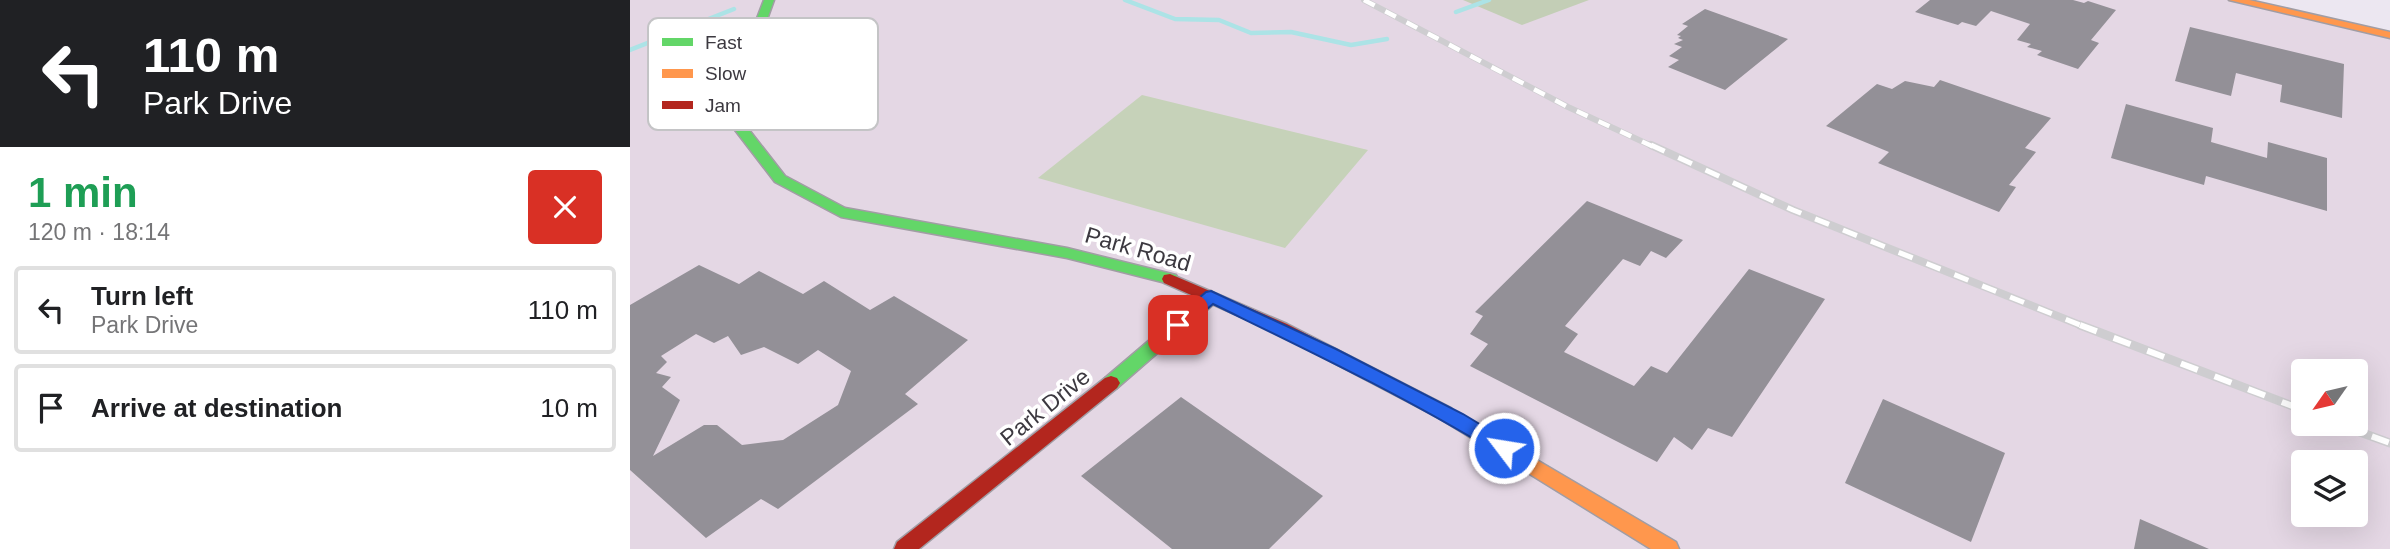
<!DOCTYPE html>
<html lang="en">
<head>
<meta charset="utf-8">
<style>
  body { margin:0; font-family:Helvetica,sans-serif; background:#f6f6f6; color:#202124; height:100vh; display:flex; flex-direction:column; font-size:26px; white-space:nowrap }
  * { box-sizing:border-box; margin:0 }
  p { font-size:23px; color:#757577 }
  .icon { flex:none; width:38px; height:38px; fill:none; stroke:currentColor; stroke-width:2; stroke-linecap:round; stroke-linejoin:round }
  .map { position:relative; flex:1; overflow:hidden }
  .side { display:flex; flex-direction:column; background:#fff; width:630px }
  .side>* { flex:none }
  .guide { background:#202124; color:#fff; overflow:hidden }
  .needle { width:46px; rotate:236deg }
  .controls { position:absolute; left:1661px; top:359px; display:grid; gap:14px }
  .controls a { display:grid; place-items:center; width:77px; height:77px; border-radius:7px; background:#fff; box-shadow:0 7px 28px #0002; font-size:35px }
  .pin { position:absolute; display:grid; place-items:center; width:60px; height:60px; color:#fff; margin:-30px; border-radius:14px; box-shadow:0 4px 10px #0006 }
  .me { position:absolute; width:77px; margin:-38px; rotate:301deg; stroke-linejoin:round; filter:drop-shadow(0 0 5px #0008) }
  .turn { display:flex; align-items:center; gap:24px; height:147px; padding:0 28px; font-size:32px }
  .turn .icon { width:91px; height:91px; stroke-width:2.5 }
  .turn b { display:block; font-size:49px; line-height:60px }
  .round { display:grid; place-items:center; flex:none; width:74px; height:74px; border-radius:7px; background:#f6f6f6 }
  .head { display:flex; align-items:center; justify-content:space-between; height:119px; padding:0 28px }
  h1 { font-size:42px; font-weight:700; line-height:52px; color:#1e9e55 }
  ul { padding:0; list-style:none }
  li { display:flex; align-items:center; gap:21px; height:88px; margin:0 14px 10px; padding:0 14px; border:4px solid #e0e0e0; border-radius:7px }
  li div { flex:1 }
  li b { display:block; font-size:26px }
  li em { font-style:normal }
  main { display:flex; flex:1; min-height:0 }
  .map>svg:first-child { display:block }
  .industrial { fill:#e4d7e4; fill-rule:evenodd }
  .green { fill:#c6d2b9 }
  .forest { fill:#c3ceb6 }
  .lines { fill:none; stroke-linecap:round; stroke-linejoin:round }
  .stream { stroke:#ace3e6; stroke-width:4.5 }
  .building { fill:#939097; fill-rule:evenodd }
  .fast-casing { stroke:#a19da4; stroke-width:3 }
  .slow-casing { stroke:#a19da4; stroke-width:3 }
  .jam-casing { stroke:#a19da4; stroke-width:3 }
  .fast { fill:#63d668; fill-rule:evenodd }
  .slow { fill:#ff974d; fill-rule:evenodd }
  .jam { fill:#b3261e; fill-rule:evenodd }
  .rail-far2-casing { stroke:#cecdd0; stroke-width:6 }
  .rail-far1-casing { stroke:#cecdd0; stroke-width:8 }
  .rail-casing { stroke:#cecdd0; stroke-width:9 }
  .rail-far2 { stroke:#fff; stroke-width:4.5; stroke-dasharray:12; stroke-linecap:butt }
  .rail-far1 { stroke:#fff; stroke-width:5; stroke-dasharray:15; stroke-linecap:butt }
  .rail { stroke:#fff; stroke-width:6; stroke-dasharray:18; stroke-linecap:butt }
  .route { fill:#2563eb; stroke:#184099; stroke-width:2 }
  .labels { text-anchor:middle; dominant-baseline:central; stroke-width:7; stroke-linejoin:round; paint-order:stroke }
  .street-label { font-size:23px; fill:#3c3940; stroke:#fff }
  .key { fill:#fff; stroke:#c4c4c6; stroke-width:2 }
  .key-label { font-size:19px; fill:#3c3940 }
</style>
</head>
<body>
<main>
<section class="side">
<div class="guide">
<div class="turn"><svg class="icon" aria-label="left" viewBox="0 0 24 24"><path d="M17 20v-9H6M10 6l-5 5 5 5"/></svg><div><b>110 m</b>Park Drive</div></div>
</div>
<div class="head"><div><h1>1 min</h1><p>120 m · 18:14</p></div><a class="round" style="background:#d93025;color:#fff"><svg class="icon" aria-label="close" viewBox="0 0 24 24"><path d="M6 6l12 12M18 6L6 18"/></svg></a></div>
<ul>
<li><svg class="icon" aria-label="left" viewBox="0 0 24 24"><path d="M17 20v-9H6M10 6l-5 5 5 5"/></svg><div><b>Turn left</b><p>Park Drive</p></div><em>110 m</em></li>
<li><svg class="icon" aria-label="arrive" viewBox="0 0 24 24"><path d="M6 21V4h12l-3 4 3 4H6"/></svg><div><b>Arrive at destination</b></div><em>10 m</em></li>
</ul>
</section>
<div class="map">
<svg width="1760" height="549" viewBox="0 0 1760 549">
  <rect width="100%" height="100%" fill="#ece7f1"/>
  <path class="industrial" d="M0,0H1611L1760,35V549H0ZM1673,371H1726V424H1673ZM1673,462H1726V514H1673Z"/>
  <path class="green" d="M512,95L738,150L655,248L408,178Z"/>
  <path class="forest" d="M833,0H959L892,25Z"/>
  <g class="lines">
    <path class="stream" d="M495,0L545,19L589,20L621,33L661,32L721,45L757,39
      M826,12L859,0
      M0,50L104,9"/>
  </g>
  <path class="building" d="M1300,0H1443L1454,3L1458,1L1486,10L1461,40L1469,43L1448,69L1407,55L1412,51L1397,47L1401,44L1387,40L1400,24L1361,11L1346,26L1332,22L1328,25L1285,12Z
    M1075,9L1158,39L1095,90L1038,67L1049,60L1039,56L1052,47L1044,44L1053,40L1048,38L1051,36L1047,35L1058,26L1052,24Z
    M1560,27L1714,64L1712,118L1650,102L1652,85L1606,73L1601,96L1545,81Z
    M1310,80L1421,118L1395,148L1406,152L1379,185L1386,187L1369,212L1248,163L1259,152L1196,126L1247,84L1262,89L1275,81L1304,87Z
    M1496,104L1583,128L1581,142L1637,158L1638,142L1697,158V211L1576,176L1574,185L1481,158Z
    M957,201L1053,240L1036,258L1021,251L1010,266L993,259L935,326L948,334L934,352L1004,386L1021,366L1037,373L1119,269L1195,299L1102,437L1078,428L1062,450L1044,437L1027,462L840,366L858,344L840,334L853,316L845,312Z
    M69,265L109,284L129,271L173,294L194,281L240,310L264,296L338,340L275,394L288,404L148,509L131,499L76,538L0,470V305ZM66,334L84,343L98,336L111,355L134,347L168,364L188,350L221,371L208,405L153,440L112,445L87,425H74L23,456L50,400L32,387L41,377L26,373L37,362L31,356Z
    M551,397L693,496L639,549H542L451,476Z
    M1253,399L1375,453L1341,542L1215,483Z
    M1510,519L1579,549H1504Z"/>
  <g class="lines">
    <defs>
      <path id="fast" d="M134,0H144L111,92L116,126L155,176L215,208L437,248L546,275L548,279L546,283L540,284L437,258L211,217L145,182L102,126L99,92Z
        M581,291L589,297L587,301L487,388L481,390L475,388L472,383L475,378L575,293Z"/>
      <path id="slow" d="M1599,0H1619L1760,32V38Z
        M815,406L1046,542L1049,549H1021L809,418L806,413L809,408Z"/>
      <path id="jam" d="M540,274L657,324L821,408L824,413L821,418L815,420L809,418L645,332L534,283L532,279L534,275Z
        M481,376L487,378L490,383L487,388L289,549H264L267,542L475,378Z"/>
    </defs>
    <use href="#fast" class="fast-casing"/>
    <use href="#slow" class="slow-casing"/>
    <use href="#jam" class="jam-casing"/>
    <use href="#fast" class="fast"/>
    <use href="#slow" class="slow"/>
    <use href="#jam" class="jam"/>
    <defs>
      <path id="rail-far2" d="M734,0L938,107L1024,147"/>
      <path id="rail-far1" d="M1021,145L1163,210L1455,327"/>
      <path id="rail" d="M1450,325L1673,410
        M1708,424L1760,443"/>
    </defs>
    <use href="#rail-far2" class="rail-far2-casing"/>
    <use href="#rail-far1" class="rail-far1-casing"/>
    <use href="#rail" class="rail-casing"/>
    <use href="#rail-far2" class="rail-far2"/>
    <use href="#rail-far1" class="rail-far1"/>
    <use href="#rail" class="rail"/>
  </g>
  <path class="route" d="M581,291L706,349L833,414L881,443L883,448L881,453L874,456L867,453C776,397 679,351 583,304L554,329H542L540,325L542,321L576,292Z"/>
  <g class="labels">
    <g class="street-label">
      <text transform="translate(508 249) rotate(16)">Park Road</text>
      <text transform="translate(415 407) rotate(-39)">Park Drive</text>
    </g>
  </g>
  <rect x="18" y="18" width="230" height="112" rx="10" class="key"/>
  <rect x="32" y="38" width="31" height="8" fill="#63d668"/>
  <rect x="32" y="69" width="31" height="9" fill="#ff974d"/>
  <rect x="32" y="101" width="31" height="8" fill="#b3261e"/>
  <g class="key-label">
    <text x="75" y="49">Fast</text>
    <text x="75" y="80">Slow</text>
    <text x="75" y="112">Jam</text>
  </g>
</svg>
<div class="controls">
<a><svg class="needle" viewBox="-14 -14 28 28"><path d="M0-13l5 13h-10z" fill="#e53935"/><path d="M0 13l5-13h-10z" fill="#757577"/></svg></a>
<a><svg class="icon" aria-label="layers" viewBox="0 0 24 24"><path d="M12 4l9 5-9 5-9-5zM3 14l9 5 9-5"/></svg></a>
</div>
<div class="pin" style="left:548px;top:325px;background:#d93025"><svg class="icon" aria-label="arrive" viewBox="0 0 24 24"><path d="M6 21V4h12l-3 4 3 4H6"/></svg></div>
<svg class="me" style="left:874px;top:448px" viewBox="-20 -20 40 40"><circle r="17" fill="#2563eb" stroke="#fff" stroke-width="3"/><path d="M0-11L8 9 0 5-8 9z" fill="#fff"/></svg>
</div>
</main>
</body>
</html>
